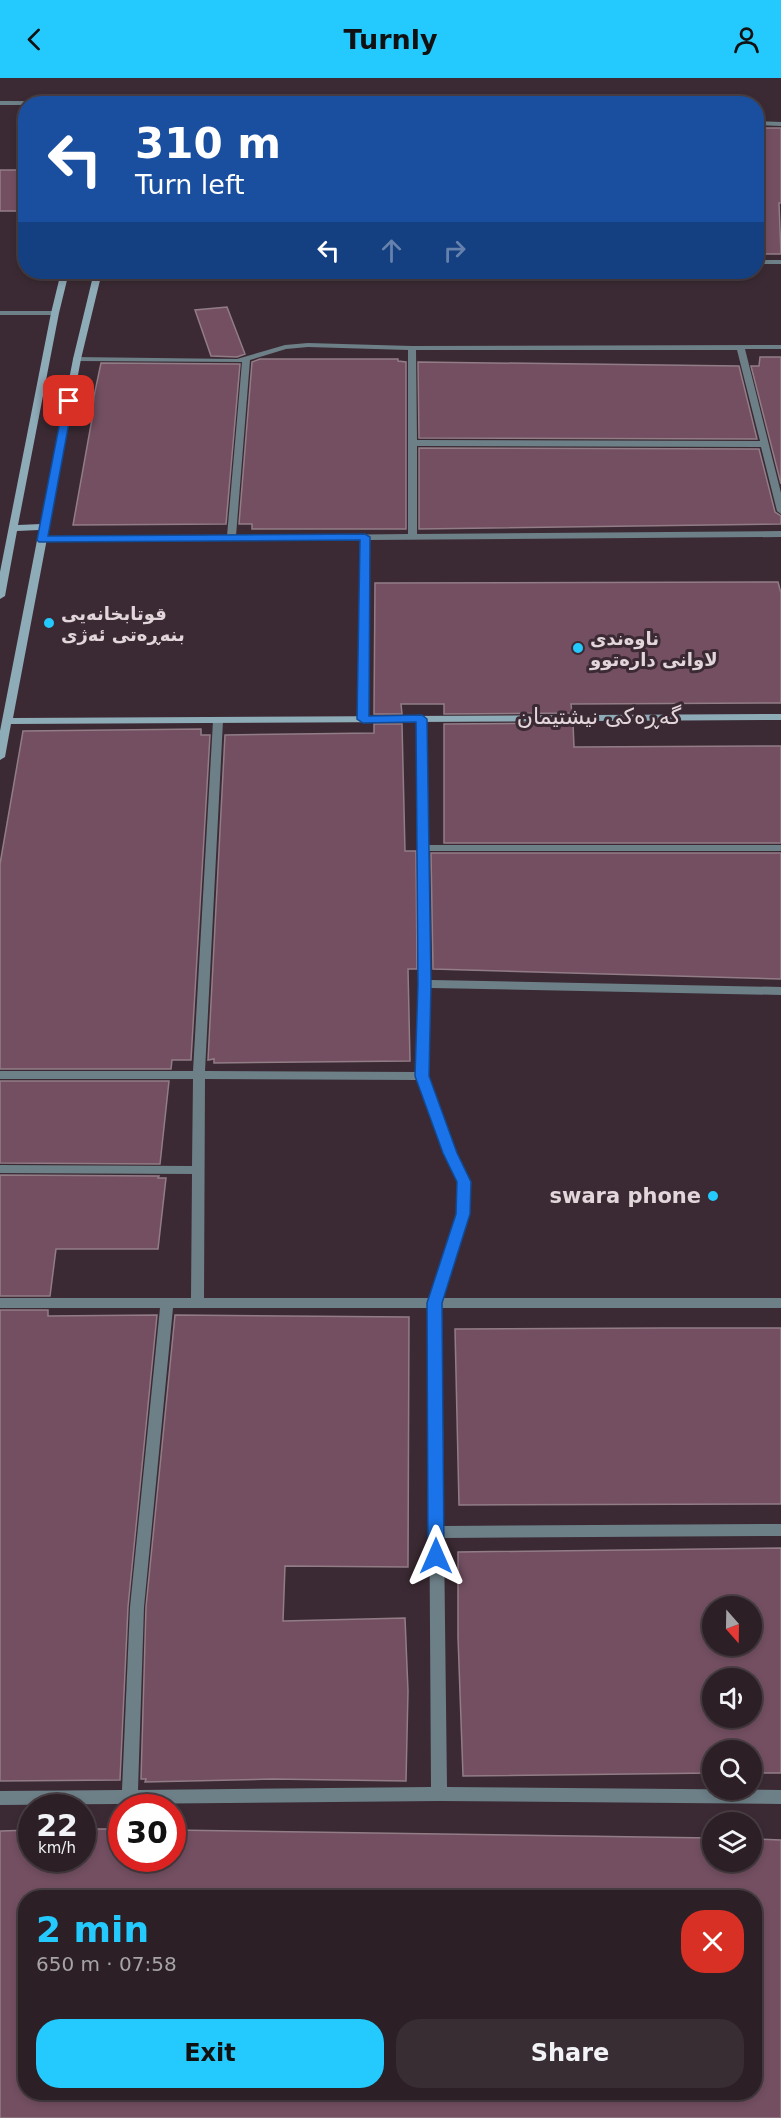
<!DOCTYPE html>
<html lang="en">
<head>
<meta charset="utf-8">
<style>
  body { margin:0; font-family:"DejaVu Sans",Cairo,sans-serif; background:#382d32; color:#f1f3f6; height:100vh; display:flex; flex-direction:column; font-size:22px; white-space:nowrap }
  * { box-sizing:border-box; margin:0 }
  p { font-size:20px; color:#a6a3a7 }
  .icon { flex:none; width:33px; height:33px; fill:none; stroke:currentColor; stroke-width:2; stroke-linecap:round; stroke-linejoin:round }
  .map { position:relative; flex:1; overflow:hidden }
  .drawer { position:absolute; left:18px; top:1812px; width:744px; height:210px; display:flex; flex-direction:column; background:#2c2026; border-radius:24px; box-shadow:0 3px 9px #0003,0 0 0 2px #483e43 }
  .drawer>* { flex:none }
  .top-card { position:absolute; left:18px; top:18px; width:746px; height:183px; border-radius:24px; box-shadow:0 3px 9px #0003,0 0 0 2px #483e43; background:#1a4fa0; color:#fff; overflow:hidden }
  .needle { width:39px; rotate:160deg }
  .tools { position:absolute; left:702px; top:1518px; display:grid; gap:12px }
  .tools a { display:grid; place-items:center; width:60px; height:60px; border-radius:50%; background:#2c2026; box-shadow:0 3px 9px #0003,0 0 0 2px #483e43; font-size:30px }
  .speed { position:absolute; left:18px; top:1716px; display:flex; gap:12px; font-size:30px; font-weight:700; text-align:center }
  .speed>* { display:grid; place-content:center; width:78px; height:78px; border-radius:50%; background:#2c2026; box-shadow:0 3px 9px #0003,0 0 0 2px #483e43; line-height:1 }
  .speed small { font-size:15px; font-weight:400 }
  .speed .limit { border:9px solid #d22; background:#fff; color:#111 }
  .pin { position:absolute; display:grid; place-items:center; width:51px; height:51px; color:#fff; margin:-26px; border-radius:12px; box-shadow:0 3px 9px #0006 }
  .me { position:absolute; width:66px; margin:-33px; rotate:0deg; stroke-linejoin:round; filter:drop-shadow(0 0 4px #0008) }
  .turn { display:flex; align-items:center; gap:21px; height:126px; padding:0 18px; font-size:27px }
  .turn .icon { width:78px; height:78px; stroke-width:2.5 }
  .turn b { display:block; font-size:42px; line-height:51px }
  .lanes { display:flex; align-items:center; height:57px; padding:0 18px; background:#0003; justify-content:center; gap:30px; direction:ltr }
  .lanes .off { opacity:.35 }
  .round { display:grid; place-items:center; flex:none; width:63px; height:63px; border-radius:24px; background:#382d32 }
  .head { display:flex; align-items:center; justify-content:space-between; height:102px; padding:0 18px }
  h1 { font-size:36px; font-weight:700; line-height:45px; color:#24c9fe }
  .button { display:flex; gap:12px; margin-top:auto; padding:12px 18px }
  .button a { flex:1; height:69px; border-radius:24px; background:#24c9fe; color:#111; font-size:24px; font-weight:700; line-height:69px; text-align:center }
  .button a+a { background:#382d32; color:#f1f3f6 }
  header { display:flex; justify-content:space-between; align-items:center; height:78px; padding:0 18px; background:#24c9fe; color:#111; font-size:27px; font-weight:700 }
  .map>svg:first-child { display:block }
  .building { fill:#734f61; stroke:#927d87; stroke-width:1.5; fill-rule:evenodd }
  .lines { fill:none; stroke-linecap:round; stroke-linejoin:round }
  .street { fill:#6d7f87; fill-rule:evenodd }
  .secondary { fill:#8eabb8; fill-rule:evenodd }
  .route { fill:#1a73e8; stroke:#114b97; stroke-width:1.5 }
  .poi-dot { fill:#24c9fe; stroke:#3b2a33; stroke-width:2 }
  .labels { text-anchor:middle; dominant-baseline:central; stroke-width:6; stroke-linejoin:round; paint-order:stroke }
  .far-poi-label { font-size:18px; font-weight:bold; fill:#e2d6db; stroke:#3b2a33; text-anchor:start }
  .poi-label { font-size:21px; font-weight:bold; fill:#e2d6db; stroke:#3b2a33; text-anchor:end }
  .neighbourhood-label { font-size:22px; fill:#e2d6db; stroke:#3b2a33 }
</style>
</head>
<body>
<header><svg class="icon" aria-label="back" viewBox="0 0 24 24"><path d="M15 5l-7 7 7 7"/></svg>Turnly<svg class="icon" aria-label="person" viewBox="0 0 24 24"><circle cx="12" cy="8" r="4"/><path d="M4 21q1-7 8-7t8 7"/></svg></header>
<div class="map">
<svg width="781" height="2040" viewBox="0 0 781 2040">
  <rect width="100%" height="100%" fill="#3b2a33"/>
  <path class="building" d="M756,50H781V125H779L781,176H756Z
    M0,92H26V133H0Z
    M227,229L245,276L237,279L211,278L195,232Z
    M760,279H781V406L751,288H759Z
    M260,281H398V283L406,284V451H252V446H239L252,284Z
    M418,284L739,288L757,361L419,360Z
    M101,285L240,286L226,446L73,447L92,341L94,318Z
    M419,370L759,371L775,434L781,438V446L419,451Z
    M778,504L781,515V625L571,626L572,635L444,636V626H401L402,636H374L375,505Z
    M573,645L574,669L781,668V765H444V646Z
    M374,646H402L405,773H416L417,891H408L410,983L214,985V981L208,982L225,657L374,655Z
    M201,651V657H210L191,982H172L171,991H0V786L23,653Z
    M431,775H781V901L433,891Z
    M0,1003H169L160,1086L0,1085Z
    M0,1097L159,1098L158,1100H166L158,1171H56L50,1218H0Z
    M0,1232H48V1238L157,1237L128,1529L120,1702L0,1703Z
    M175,1237L409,1239L408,1489L285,1488L283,1543L405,1540L408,1613L406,1703L272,1701L145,1704L146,1701H141L146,1529Z
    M664,1250H781V1426L459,1427L455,1251Z
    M781,1470V1695H752V1672H712V1695L463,1698L458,1559V1474ZM712,1528H752V1568H712ZM712,1600H752V1640H712Z
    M82,1751H122V1780H172V1752L712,1760V1784H752V1761L781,1762V2040H0V1753L32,1752V1780H82ZM26,1820H754V2014H26Z"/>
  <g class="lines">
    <path class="street" d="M0,23L408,24L411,26L0,27Z
      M756,43L781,44V48L756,47Z
      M756,182H781V186H756Z
      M0,233H55L59,235L55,237H0Z
      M308,265L412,268L781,267V271H745L781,415V436L777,433L761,369L417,368V456L781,453V459L369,462L368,641L363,644L358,641L360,462L39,464V460L42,459L227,458L242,284L77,283L73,281L74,279L237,281L285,267ZM308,269L408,272V456L236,458L250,282L286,271ZM416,272H737L760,363L417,362Z
      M422,638L427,641L429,767H781V773H429L431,902L781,909V917L431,910L428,998L456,1075L470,1104L469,1135L443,1220H781V1230H442L444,1448L781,1446V1458L444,1460L447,1709L781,1712V1726L439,1723L0,1727V1713L122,1712L130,1529L160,1230H0V1220H191L192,1096L0,1095V1087L192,1088L193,1001H0V993H193L213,643L218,640L223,643L205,993L416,994L419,906L417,641ZM205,1001L418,1002L444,1075L458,1104L457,1135L430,1220H204ZM173,1230H428L431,1709L138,1712L144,1529Z"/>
    <path class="secondary" d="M107,22L109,23L110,26H104Z
      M133,22L135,23L136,26H130Z
      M61,194H69L59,235L18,447L41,446L73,281L94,194H102L81,281L13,640L781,636V642L11,646L5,679L0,682V653L39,452L17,453L5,518L0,521V494L51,235Z"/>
  </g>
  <path class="route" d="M69,320L73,323L48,458L365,456L370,459L369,638L422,637L427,641L431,906L429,998L457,1075L471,1104L470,1136L442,1225L444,1478L442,1483L436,1485L430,1483L428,1478L427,1225L456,1136L457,1104L443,1075L415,998L418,906L416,644L363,645L357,641L360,462L39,464L37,462L64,323Z"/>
  <g class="poi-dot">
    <circle cx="49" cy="545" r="6"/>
    <circle cx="578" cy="570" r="6"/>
    <circle cx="713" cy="1118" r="6"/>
  </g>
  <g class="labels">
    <g class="far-poi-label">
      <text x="61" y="535">قوتابخانەیی<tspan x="61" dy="21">بنەڕەتی ئەژی</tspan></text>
      <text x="590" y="560">ناوەندی<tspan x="590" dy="21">لاوانی دارەتوو</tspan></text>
    </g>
    <g class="poi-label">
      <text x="701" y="1118">swara phone</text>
    </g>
    <g class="neighbourhood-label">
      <text x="599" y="638">گەڕەکی نیشتیمان</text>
    </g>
  </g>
</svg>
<div class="tools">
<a><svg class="needle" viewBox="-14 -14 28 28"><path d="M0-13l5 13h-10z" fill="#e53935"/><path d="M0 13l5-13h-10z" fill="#a6a3a7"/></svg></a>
<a><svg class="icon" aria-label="sound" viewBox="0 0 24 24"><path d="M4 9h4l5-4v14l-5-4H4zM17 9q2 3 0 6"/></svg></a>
<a><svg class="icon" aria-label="search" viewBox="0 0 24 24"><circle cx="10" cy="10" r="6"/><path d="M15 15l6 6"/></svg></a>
<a><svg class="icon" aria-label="layers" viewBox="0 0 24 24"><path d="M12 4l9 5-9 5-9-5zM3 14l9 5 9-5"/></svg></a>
</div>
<div class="speed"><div>22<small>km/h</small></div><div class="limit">30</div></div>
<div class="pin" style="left:69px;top:323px;background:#d93025"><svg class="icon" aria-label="arrive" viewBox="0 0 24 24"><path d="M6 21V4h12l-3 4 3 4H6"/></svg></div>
<svg class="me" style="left:436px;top:1478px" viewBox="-20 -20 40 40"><path d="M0-17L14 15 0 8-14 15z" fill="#1a73e8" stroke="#fff" stroke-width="4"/></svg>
<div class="top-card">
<div class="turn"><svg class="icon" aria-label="left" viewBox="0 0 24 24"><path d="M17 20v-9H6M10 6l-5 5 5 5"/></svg><div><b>310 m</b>Turn left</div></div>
<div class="lanes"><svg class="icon" aria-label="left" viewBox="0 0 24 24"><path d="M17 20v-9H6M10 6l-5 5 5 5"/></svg><svg class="icon off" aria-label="ahead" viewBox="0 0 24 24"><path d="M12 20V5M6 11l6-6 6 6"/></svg><svg class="icon off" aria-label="right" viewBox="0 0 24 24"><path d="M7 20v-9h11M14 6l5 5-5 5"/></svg></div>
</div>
<section class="drawer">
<div class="head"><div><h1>2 min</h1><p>650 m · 07:58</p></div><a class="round" style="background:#d93025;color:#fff"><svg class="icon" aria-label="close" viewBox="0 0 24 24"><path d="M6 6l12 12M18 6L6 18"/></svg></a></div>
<div class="button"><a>Exit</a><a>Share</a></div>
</section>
</div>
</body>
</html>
